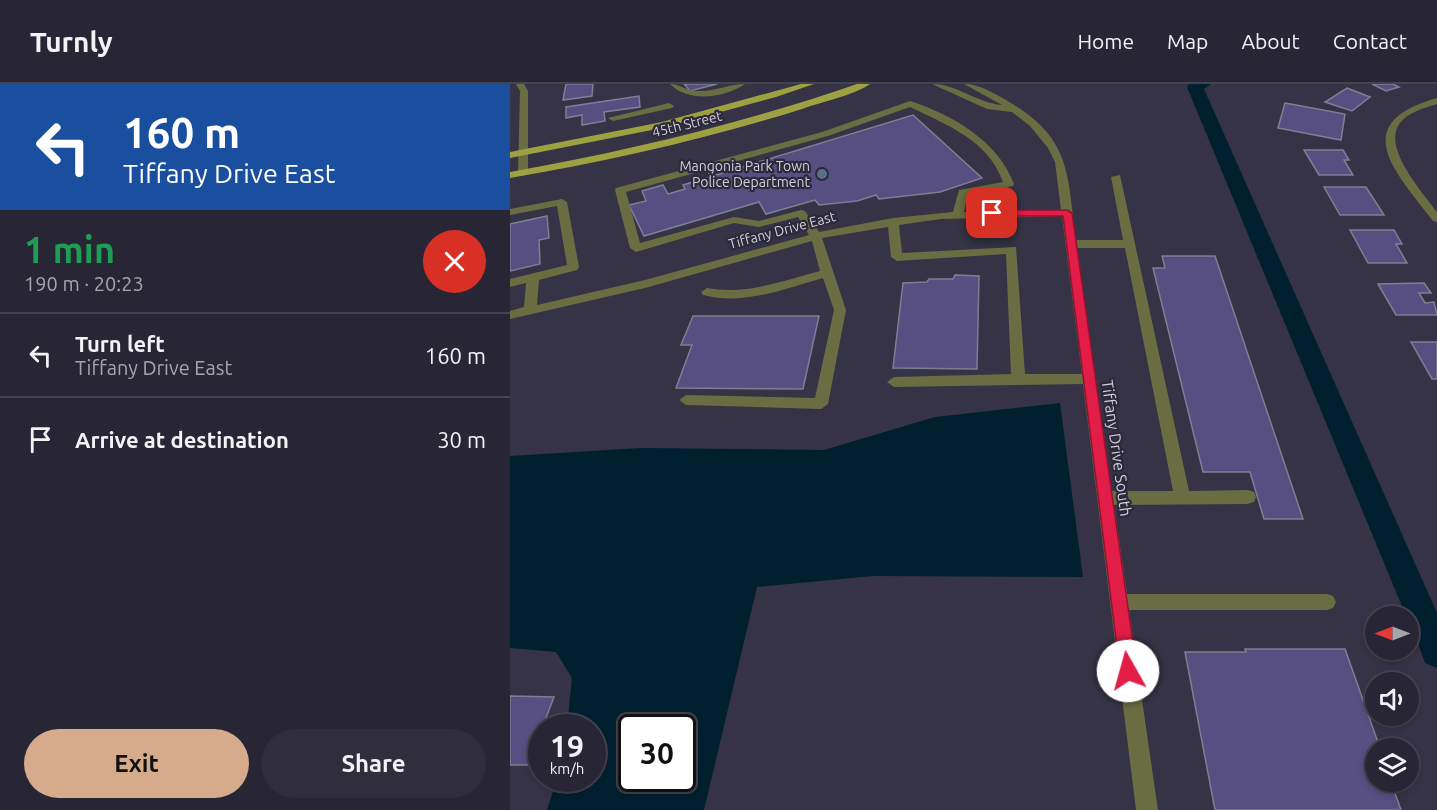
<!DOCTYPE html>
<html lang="en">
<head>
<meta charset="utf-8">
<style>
  body { margin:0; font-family:Ubuntu,sans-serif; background:#302e3c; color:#f1f3f6; height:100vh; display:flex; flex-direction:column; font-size:22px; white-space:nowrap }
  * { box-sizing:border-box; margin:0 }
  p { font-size:20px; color:#a5a5ac }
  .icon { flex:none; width:33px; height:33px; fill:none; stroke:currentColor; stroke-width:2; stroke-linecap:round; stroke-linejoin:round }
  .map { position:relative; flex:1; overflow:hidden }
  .details { display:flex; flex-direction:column; background:#282634; width:510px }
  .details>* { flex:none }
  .top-card { background:#1a4fa0; color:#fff; overflow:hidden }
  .needle { width:39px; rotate:270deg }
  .fabs { position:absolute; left:855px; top:522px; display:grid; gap:12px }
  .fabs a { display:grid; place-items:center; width:54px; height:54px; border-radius:50%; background:#282634; box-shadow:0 3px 9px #0003,0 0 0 2px #44434f; font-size:30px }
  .speed { position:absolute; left:18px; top:630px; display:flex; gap:12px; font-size:30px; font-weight:700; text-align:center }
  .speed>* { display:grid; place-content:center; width:78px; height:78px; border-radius:50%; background:#282634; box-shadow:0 3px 9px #0003,0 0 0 2px #44434f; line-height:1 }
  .speed small { font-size:15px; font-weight:400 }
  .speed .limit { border:3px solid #111; border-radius:9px; background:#fff; color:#111 }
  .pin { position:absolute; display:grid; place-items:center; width:51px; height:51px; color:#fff; margin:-26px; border-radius:12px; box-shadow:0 3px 9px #0006 }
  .me { position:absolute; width:66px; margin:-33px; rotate:353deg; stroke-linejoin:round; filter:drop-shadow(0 0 4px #0008) }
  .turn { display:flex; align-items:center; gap:21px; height:126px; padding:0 24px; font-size:27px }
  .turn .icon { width:78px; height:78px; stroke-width:2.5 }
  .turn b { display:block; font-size:42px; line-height:51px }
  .round { display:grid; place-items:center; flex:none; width:63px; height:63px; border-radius:32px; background:#302e3c }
  .overview { display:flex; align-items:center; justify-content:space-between; height:102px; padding:0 24px }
  h1 { font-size:36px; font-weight:700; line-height:45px; color:#1e9e55 }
  .cta { display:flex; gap:12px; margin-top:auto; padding:12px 24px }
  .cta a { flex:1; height:69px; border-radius:36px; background:#d6ab8b; color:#111; font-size:24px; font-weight:700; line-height:69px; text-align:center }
  .cta a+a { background:#302e3c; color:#f1f3f6 }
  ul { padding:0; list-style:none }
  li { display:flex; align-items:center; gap:18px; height:84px; padding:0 24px; border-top:2px solid #44434f }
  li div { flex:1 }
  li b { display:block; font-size:22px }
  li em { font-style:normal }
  header { display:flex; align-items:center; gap:36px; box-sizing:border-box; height:84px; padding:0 30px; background:#282634; border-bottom:2px solid #44434f }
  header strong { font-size:28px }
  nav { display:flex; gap:33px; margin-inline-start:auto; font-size:21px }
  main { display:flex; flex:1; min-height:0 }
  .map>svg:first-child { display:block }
  .water { fill:#00202f; fill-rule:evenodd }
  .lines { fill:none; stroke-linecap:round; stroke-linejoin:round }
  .canal { fill:#00202f; fill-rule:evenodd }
  .building { fill:#574f82; stroke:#807e93; stroke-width:1.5 }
  .minor { fill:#696d41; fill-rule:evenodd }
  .major { fill:#9da141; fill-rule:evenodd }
  .route { fill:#e11d48; stroke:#92132f; stroke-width:1.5 }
  .service-dot { fill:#5c6f8a; stroke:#2b293a; stroke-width:2 }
  .labels { text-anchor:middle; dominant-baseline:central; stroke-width:4.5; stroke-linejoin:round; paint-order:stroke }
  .far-street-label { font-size:14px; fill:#d1d0db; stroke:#2b293a }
  .far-poi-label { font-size:14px; fill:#d1d0db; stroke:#2b293a; text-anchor:end }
  .street-label { font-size:16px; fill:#d1d0db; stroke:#2b293a }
</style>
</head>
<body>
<header>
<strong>Turnly</strong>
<nav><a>Home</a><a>Map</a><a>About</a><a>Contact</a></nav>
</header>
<main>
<section class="details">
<div class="top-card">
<div class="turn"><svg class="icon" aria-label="left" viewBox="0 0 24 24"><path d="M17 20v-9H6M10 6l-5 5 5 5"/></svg><div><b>160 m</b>Tiffany Drive East</div></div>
</div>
<div class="overview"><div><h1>1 min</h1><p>190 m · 20:23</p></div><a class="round" style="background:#d93025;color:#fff"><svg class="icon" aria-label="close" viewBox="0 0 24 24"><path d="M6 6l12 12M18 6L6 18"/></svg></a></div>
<ul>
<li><svg class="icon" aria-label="left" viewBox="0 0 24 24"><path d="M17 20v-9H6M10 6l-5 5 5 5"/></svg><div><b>Turn left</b><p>Tiffany Drive East</p></div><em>160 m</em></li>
<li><svg class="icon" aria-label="arrive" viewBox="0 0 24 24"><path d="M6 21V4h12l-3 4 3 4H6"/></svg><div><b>Arrive at destination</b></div><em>30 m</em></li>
</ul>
<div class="cta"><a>Exit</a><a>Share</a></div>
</section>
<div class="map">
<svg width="927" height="726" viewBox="0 0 927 726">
  <rect width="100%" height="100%" fill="#353345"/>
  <path class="water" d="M550,319L573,493L363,492L247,503L194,726H37L47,695L82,694V644L57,643L62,594L46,568L0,564V372L131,364L314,366L425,333ZM122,644H172V694H122Z"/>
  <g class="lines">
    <path class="canal" d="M679,0H701L694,5L927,529V584L915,579L898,532H896L677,3Z"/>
  </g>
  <path class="building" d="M56,0H83L82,12L53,16Z
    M174,0H207L180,7Z
    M862,0H883L889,3L876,7Z
    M837,4L860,13L842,27L815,18Z
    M129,12L130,23L94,28L95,37L72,41V31L56,34V23Z
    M775,19L835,30L831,56L768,44Z
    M403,31L472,94L430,108L369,115L366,111L347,117L309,121L305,116L256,130L249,118L134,152L119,121L136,117L132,107L153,101L158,110L175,105L173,101Z
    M794,66H833L839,76H834L843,91H809Z
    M814,103H856L874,131H830Z
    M37,132L39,154L29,156L30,180L0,187V140Z
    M840,146H884L892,160H886L897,179H858Z
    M652,172H705L793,435H754L740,388H693L643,184H655Z
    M445,191L469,192L467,285L383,284L393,199L417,198L419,195H443Z
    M914,199L921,209H909L915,219L924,218L927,231H886L868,200Z
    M183,232H309L293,305L166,304L182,261H171Z
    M901,258H927V295H922Z
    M735,565H835L870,664H866V698H881L891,726H705L675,568H736Z
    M0,612L44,613L18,681H0Z"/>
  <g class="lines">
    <path class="minor" d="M6,0H14L18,7V89L13,92L8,89L10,7Z
      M160,0C170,0 176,7 187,7C204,8 219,0 235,0C215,14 178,19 160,0Z
      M422,0C447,0 467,19 492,21L454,0C469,0 482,8 496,16C562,54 557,89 566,156H613L601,93L610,91L679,407L738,406L744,408L746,413L744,418L738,420L604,421L617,510H817L823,512L826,518L823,524L817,526H619L648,726H626L573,300L384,303L377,298L384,293L501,290L496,170L387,177L381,173L378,143L312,154L336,226L318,320L311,325L176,321L169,316L176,311L305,314L324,226L313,194C273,205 234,222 193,211L191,208L197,204C237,211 272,197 310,187L302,157L135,204L0,235V227L14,223L16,199L0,203V195L57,181L47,122L0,131V125L52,115L57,118L69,183L67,186L29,196L27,221L135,196L299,151L288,133L249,143L224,139L126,168L120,164L105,106L106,104L312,48L400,17C443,31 488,57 504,100L503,102L458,110L454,128L551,126L545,78L538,64L520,42L502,28L477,25ZM400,23C437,41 478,56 493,98L449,106L443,128L383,134L309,148L295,127L291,126L249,137L224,133L130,159L116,108L318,52ZM552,132L572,290H515L506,163L392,169L389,141L431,135ZM567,164H615L663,407H602Z
      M927,14V20C915,24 898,28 890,39C871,63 913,109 927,128V138L923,137C886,88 836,40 927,14Z
      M159,19L164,22L162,24L103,37L98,34Z"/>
    <path class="major" d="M291,0H304L266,13L152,44L0,74V68L152,38Z
      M347,0H360C345,11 311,18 292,25C197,55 99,77 0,94V88C118,67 234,39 347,0Z"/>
  </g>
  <path class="route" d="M557,126L562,129L627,587L624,593L618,596L612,593L610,587L553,132H482L477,129L482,126Z"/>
  <circle class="service-dot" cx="312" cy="90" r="6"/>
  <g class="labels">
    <g class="far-street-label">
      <text transform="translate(177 40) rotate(-14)">45th Street</text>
      <text transform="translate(272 146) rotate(-15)">Tiffany Drive East</text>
    </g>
    <g class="far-poi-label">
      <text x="300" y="82">Mangonia Park Town<tspan x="300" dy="16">Police Department</tspan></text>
    </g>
    <g class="street-label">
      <text transform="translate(607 364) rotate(82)">Tiffany Drive South</text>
    </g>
  </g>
</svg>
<div class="fabs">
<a><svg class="needle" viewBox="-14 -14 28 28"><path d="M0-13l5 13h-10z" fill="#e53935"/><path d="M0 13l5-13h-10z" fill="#a5a5ac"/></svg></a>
<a><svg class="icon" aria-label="sound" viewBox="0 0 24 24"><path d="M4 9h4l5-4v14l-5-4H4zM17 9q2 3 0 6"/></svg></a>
<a><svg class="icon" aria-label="layers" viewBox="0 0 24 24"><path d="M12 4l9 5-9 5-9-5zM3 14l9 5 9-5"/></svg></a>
</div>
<div class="speed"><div>19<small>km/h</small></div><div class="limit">30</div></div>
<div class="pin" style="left:482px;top:129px;background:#d93025"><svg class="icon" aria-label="arrive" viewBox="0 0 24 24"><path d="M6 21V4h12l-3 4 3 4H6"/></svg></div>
<svg class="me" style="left:618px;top:587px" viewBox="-20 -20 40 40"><circle r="19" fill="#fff"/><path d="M0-13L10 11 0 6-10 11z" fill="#e11d48"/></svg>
</div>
</main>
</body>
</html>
